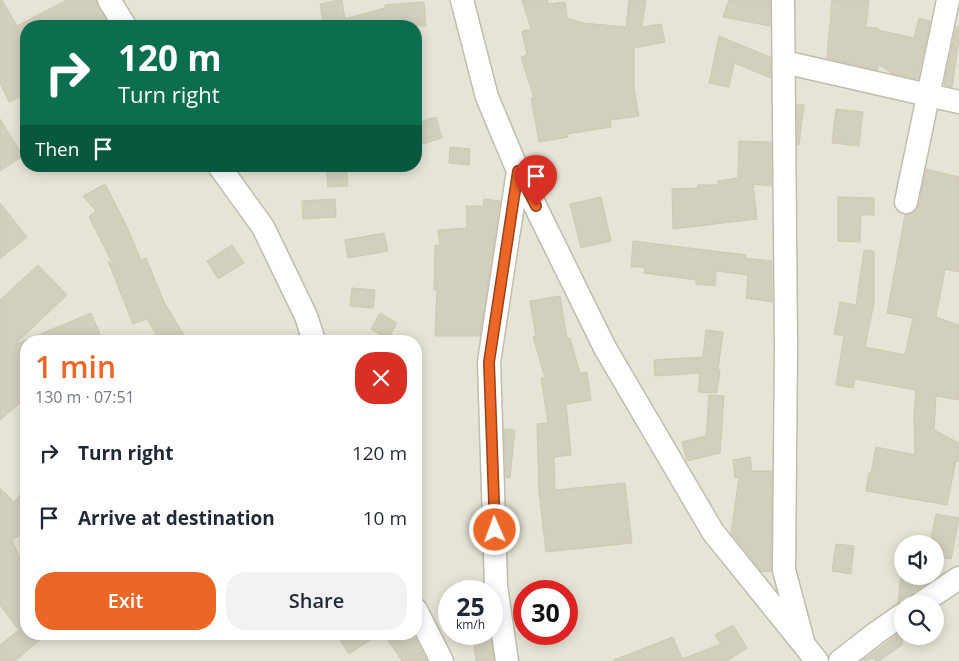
<!DOCTYPE html>
<html lang="en">
<head>
<meta charset="utf-8">
<style>
  body { margin:0; font-family:"Open Sans",sans-serif; background:#f2f2f3; color:#1f2937; height:100vh; display:flex; flex-direction:column; font-size:19px; white-space:nowrap }
  * { box-sizing:border-box; margin:0 }
  p { font-size:16px; color:#747a83 }
  .icon { flex:none; width:28px; height:28px; fill:none; stroke:currentColor; stroke-width:2; stroke-linecap:round; stroke-linejoin:round }
  .map { position:relative; flex:1; overflow:hidden }
  .panel { position:absolute; left:20px; top:335px; width:402px; height:305px; display:flex; flex-direction:column; background:#fff; border-radius:20px; box-shadow:0 2px 12px #0003 }
  .panel>* { flex:none }
  .top-card { position:absolute; left:20px; top:20px; width:402px; height:152px; border-radius:20px; box-shadow:0 2px 12px #0003; background:#0b6e4f; color:#fff; overflow:hidden }
  .controls { position:absolute; left:894px; top:535px; display:grid; gap:10px }
  .controls a { display:grid; place-items:center; width:50px; height:50px; border-radius:50%; background:#fff; box-shadow:0 2px 12px #0003; font-size:25px }
  .speed { position:absolute; left:438px; top:580px; display:flex; gap:10px; font-size:25px; font-weight:700; text-align:center }
  .speed>* { display:grid; place-content:center; width:65px; height:65px; border-radius:50%; background:#fff; box-shadow:0 2px 12px #0003; line-height:1 }
  .speed small { font-size:12px; font-weight:400 }
  .speed .limit { border:8px solid #d22; background:#fff; color:#111 }
  .pin { position:absolute; display:grid; place-items:center; width:42px; height:42px; color:#fff; margin:-51px -21px; border-radius:50% 50% 50% 0; rotate:-45deg; box-shadow:0 0 5px #0007 }
  .pin .icon { rotate:45deg }
  .me { position:absolute; width:55px; margin:-28px; rotate:358deg; stroke-linejoin:round; filter:drop-shadow(0 0 4px #0008) }
  .turn { display:flex; align-items:center; gap:18px; height:105px; padding:0 15px; font-size:22px }
  .turn .icon { width:65px; height:65px; stroke-width:2.5 }
  .turn b { display:block; font-size:35px; line-height:42px }
  .then { display:flex; align-items:center; height:48px; padding:0 15px; background:#0003; gap:10px; font-size:19px }
  .round { display:grid; place-items:center; flex:none; width:52px; height:52px; border-radius:20px; background:#f2f2f3 }
  .summary { display:flex; align-items:center; justify-content:space-between; height:85px; padding:0 15px }
  h1 { font-size:30px; font-weight:600; line-height:38px; color:#ec6625 }
  .cta { display:flex; gap:10px; margin-top:auto; padding:10px 15px }
  .cta a { flex:1; height:58px; border-radius:20px; background:#ec6625; color:#fff; font-size:20px; font-weight:600; line-height:58px; text-align:center }
  .cta a+a { background:#f2f2f3; color:#1f2937 }
  ul { padding:0; list-style:none }
  li { display:flex; align-items:center; gap:15px; height:65px; padding:0 15px }
  li div { flex:1 }
  li b { display:block; font-size:19px }
  li em { font-style:normal }
  .map>svg:first-child { display:block }
  .residential { fill:#e6e4d6; fill-rule:evenodd }
  .building { fill:#d3cfbd; stroke:#cec8b1 }
  .lines { fill:none; stroke-linecap:round; stroke-linejoin:round }
  .minor-casing { stroke:#c0bdad; stroke-width:25 }
  .minor { stroke:#fff; stroke-width:22 }
  .route-casing { stroke:#994218; stroke-width:12 }
  .route { stroke:#ec6625; stroke-width:9 }
</style>
</head>
<body>
<div class="map">
<svg width="959" height="661" viewBox="0 0 959 661">
  <rect width="100%" height="100%" fill="#f2f1e7"/>
  <path class="residential" d="M0,0H959V661H0ZM26,26H416V166H26ZM26,341H416V634H26ZM902,544H935V576H902ZM449,591H491V634H449ZM524,591H566V634H524ZM902,604H935V636H902Z"/>
  <path class="building" d="M0,0H2L17,26L67,0H96L98,7L110,26H26V94L9,102L0,83Z
    M339,0H342L345,19L385,8V5L424,2L426,26H324L320,4Z
    M522,0H547L549,4L565,2L567,18L583,23L626,27L629,0H646L642,27L661,24L665,42L634,48V88L639,116L610,120L611,127L567,134L568,137L539,142L531,98H534L521,57L527,55L522,31L531,29Z
    M729,0H770V26L723,17Z
    M832,0H869L866,27L878,28V30L914,38L919,18L930,21L918,79L891,73L878,64V70L827,58Z
    M956,27H959V40L952,87L944,85Z
    M719,36L770,57L771,78L734,63L729,87L709,83Z
    M797,105H804L799,145H797Z
    M836,109L863,112L859,146L832,143Z
    M436,117L442,138L416,146V123Z
    M0,119L23,156L0,171Z
    M739,141L771,142V186L753,184L757,219L673,229L672,189L698,188V185H719L718,181L738,178Z
    M450,147L470,149L469,165L449,163Z
    M326,166H346L348,186L328,187Z
    M926,169L959,177V272L945,269L936,317L959,325V400L936,396L934,430L959,443V462L956,461L947,505L866,491L869,473H871L876,447L915,455L914,415L916,390L855,379L853,388L836,385L844,336L834,334L840,302L856,305L864,250L874,251V303L865,347L905,355L913,318L887,313L905,215L911,214L915,211L919,205Z
    M105,184L126,225L141,260L146,258L164,302L184,335L174,341H160L147,319L133,324L108,261L114,266L89,217L96,211L83,196Z
    M601,197L611,241L581,248L570,204Z
    M838,197L874,198V215H861L860,242L838,241Z
    M335,199L336,217L303,219L302,201Z
    M484,199L500,201L480,336H435L437,290H434L435,245L440,246L438,230L467,228L466,206H483Z
    M0,203L27,237L0,259Z
    M384,233L388,251L348,258L345,240Z
    M633,241L746,255L745,258L772,261V302L746,298L748,275L716,271L715,286L696,284V280L644,273L645,267H631Z
    M232,245L244,263L218,279L207,261Z
    M38,265L67,295L14,345L91,313L103,341H26V398L0,420V300Z
    M352,288L375,290L373,308L350,306Z
    M560,296L567,339L570,338L580,373L587,372L591,400L566,404L571,455L554,457L555,490L625,483L632,543L546,552L539,492L537,424L548,423L541,378H545L533,337H536L530,301Z
    M380,313L397,323L388,339L371,329Z
    M706,330L723,332L718,370H720L717,393L698,392L700,373L655,376L654,360L703,357Z
    M709,395L724,396L720,453L687,461L682,442L706,436Z
    M504,429L515,430L510,478H506Z
    M750,457L752,471H772L771,572L761,571L731,533L739,477L735,478L733,460Z
    M26,487V531L12,540L23,565L26,564V634H47L15,661H0V645L19,630L0,605V488L14,502Z
    M936,514L959,518L951,559L935,556V544H930Z
    M836,544L854,546L851,574L832,571Z
    M901,576H938L912,593L909,598L907,603L901,602L898,603Z
    M733,625L747,648L727,661H614V660L673,637L682,659L721,644L715,635Z
    M902,631V645L879,661H876L874,658L862,661Z
    M336,634H379L349,654Z
    M384,634H413L427,661H402Z
    M491,640L494,661H476L474,642Z"/>
  <g class="lines">
    <defs>
      <path id="minor" d="M109,0L125,26
        M462,0L487,97L518,171L489,362L496,586L507,661
        M783,0L786,345L784,570L804,645
        M784,62L959,102
        M219,166L263,227L306,316L314,341
        M518,171L605,348L713,532L817,661
        M906,202L948,0
        M920,604L959,578
        M416,610L442,661
        M840,661L876,633L902,615"/>
    </defs>
    <use href="#minor" class="minor-casing"/>
    <use href="#minor" class="minor"/>
  </g>
  <g class="lines">
    <defs>
      <path id="route" d="M495,530L489,362L518,171L536,206"/>
    </defs>
    <use href="#route" class="route-casing"/>
    <use href="#route" class="route"/>
  </g>
</svg>
<div class="controls">
<a><svg class="icon" aria-label="sound" viewBox="0 0 24 24"><path d="M4 9h4l5-4v14l-5-4H4zM17 9q2 3 0 6"/></svg></a>
<a><svg class="icon" aria-label="search" viewBox="0 0 24 24"><circle cx="10" cy="10" r="6"/><path d="M15 15l6 6"/></svg></a>
</div>
<div class="speed"><div>25<small>km/h</small></div><div class="limit">30</div></div>
<div class="pin" style="left:536px;top:206px;background:#d93025"><svg class="icon" aria-label="arrive" viewBox="0 0 24 24"><path d="M6 21V4h12l-3 4 3 4H6"/></svg></div>
<svg class="me" style="left:495px;top:530px" viewBox="-20 -20 40 40"><circle r="17" fill="#ec6625" stroke="#fff" stroke-width="3"/><path d="M0-11L8 9 0 5-8 9z" fill="#fff"/></svg>
<div class="top-card">
<div class="turn"><svg class="icon" aria-label="right" viewBox="0 0 24 24"><path d="M7 20v-9h11M14 6l5 5-5 5"/></svg><div><b>120 m</b>Turn right</div></div>
<div class="then">Then<svg class="icon" aria-label="arrive" viewBox="0 0 24 24"><path d="M6 21V4h12l-3 4 3 4H6"/></svg></div>
</div>
<section class="panel">
<div class="summary"><div><h1>1 min</h1><p>130 m · 07:51</p></div><a class="round" style="background:#d93025;color:#fff"><svg class="icon" aria-label="close" viewBox="0 0 24 24"><path d="M6 6l12 12M18 6L6 18"/></svg></a></div>
<ul>
<li><svg class="icon" aria-label="right" viewBox="0 0 24 24"><path d="M7 20v-9h11M14 6l5 5-5 5"/></svg><div><b>Turn right</b></div><em>120 m</em></li>
<li><svg class="icon" aria-label="arrive" viewBox="0 0 24 24"><path d="M6 21V4h12l-3 4 3 4H6"/></svg><div><b>Arrive at destination</b></div><em>10 m</em></li>
</ul>
<div class="cta"><a>Exit</a><a>Share</a></div>
</section>
</div>
</body>
</html>
